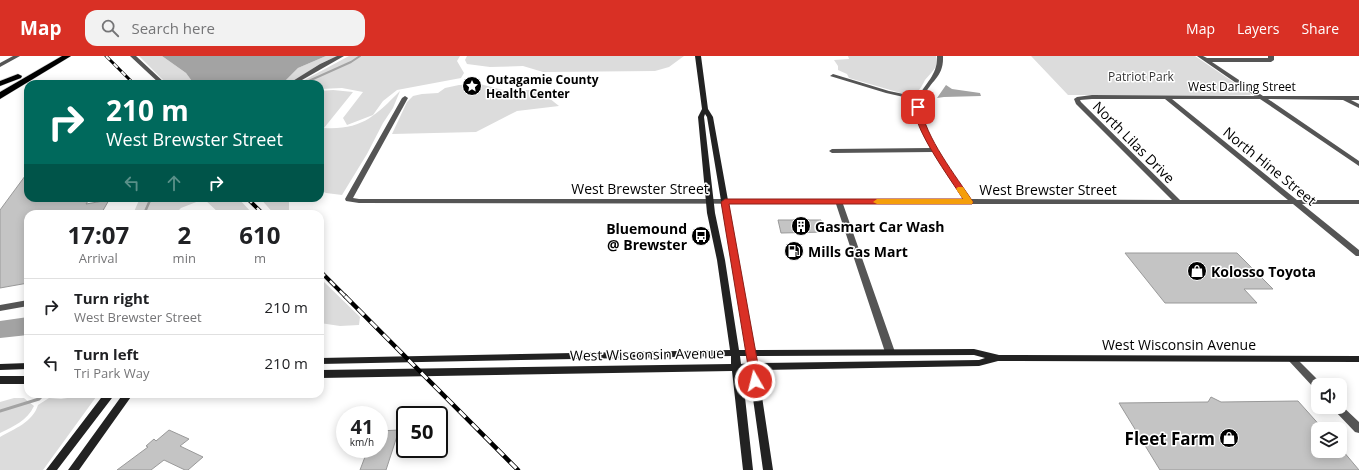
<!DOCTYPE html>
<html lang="en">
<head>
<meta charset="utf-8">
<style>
  body { margin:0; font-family:"Open Sans",sans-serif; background:#f2f2f2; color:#202124; height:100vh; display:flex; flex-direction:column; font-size:15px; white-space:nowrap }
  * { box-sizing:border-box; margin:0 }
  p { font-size:13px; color:#757577 }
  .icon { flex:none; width:22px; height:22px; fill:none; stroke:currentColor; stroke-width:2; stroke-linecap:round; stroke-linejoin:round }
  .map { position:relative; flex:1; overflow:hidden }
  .drawer { position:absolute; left:24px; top:154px; width:300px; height:188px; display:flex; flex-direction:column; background:#fff; border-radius:12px; box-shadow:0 2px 10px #0003 }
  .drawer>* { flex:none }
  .top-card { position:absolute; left:24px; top:24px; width:300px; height:122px; border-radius:12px; box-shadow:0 2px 10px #0003; background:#00695c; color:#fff; overflow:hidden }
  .tools { position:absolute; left:1311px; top:322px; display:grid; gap:8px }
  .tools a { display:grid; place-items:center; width:36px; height:36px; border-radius:8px; background:#fff; box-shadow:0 2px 10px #0003; font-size:20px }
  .speed { position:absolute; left:336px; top:350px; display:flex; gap:8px; font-size:20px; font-weight:700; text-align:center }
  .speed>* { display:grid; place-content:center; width:52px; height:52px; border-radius:50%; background:#fff; box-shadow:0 2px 10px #0003; line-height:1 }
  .speed small { font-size:10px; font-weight:400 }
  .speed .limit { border:2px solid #111; border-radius:6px; background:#fff; color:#111 }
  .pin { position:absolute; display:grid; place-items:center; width:34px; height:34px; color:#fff; margin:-17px; border-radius:8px; box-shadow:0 2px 6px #0006 }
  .me { position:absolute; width:44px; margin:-22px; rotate:352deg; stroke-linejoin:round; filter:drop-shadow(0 0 3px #0008) }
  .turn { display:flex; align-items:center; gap:14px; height:84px; padding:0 16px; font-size:18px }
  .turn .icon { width:52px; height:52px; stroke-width:2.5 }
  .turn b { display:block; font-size:28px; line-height:34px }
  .lanes { display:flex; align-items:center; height:38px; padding:0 16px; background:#0003; justify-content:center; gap:20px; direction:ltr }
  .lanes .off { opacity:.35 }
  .eta { display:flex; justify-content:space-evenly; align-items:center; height:68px; text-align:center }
  .eta b { font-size:24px; font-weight:700; line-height:28px }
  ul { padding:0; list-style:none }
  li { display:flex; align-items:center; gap:12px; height:56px; padding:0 16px; border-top:1px solid #e0e0e0 }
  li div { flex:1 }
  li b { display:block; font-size:15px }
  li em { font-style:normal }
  header { display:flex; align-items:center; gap:24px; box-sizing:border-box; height:56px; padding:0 20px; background:#d93025; color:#fff }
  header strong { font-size:19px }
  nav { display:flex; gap:22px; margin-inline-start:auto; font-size:14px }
  .search { width:280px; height:36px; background:#f2f2f2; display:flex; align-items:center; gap:10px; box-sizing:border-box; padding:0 14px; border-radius:12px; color:#757577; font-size:15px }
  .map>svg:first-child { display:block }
  .green { fill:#dcdcdc }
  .water { fill:#a3a3a3 }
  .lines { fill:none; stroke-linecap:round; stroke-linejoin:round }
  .stream-far2 { stroke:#a3a3a3; stroke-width:2 }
  .stream-far1 { stroke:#a3a3a3; stroke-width:2.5 }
  .stream { stroke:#a3a3a3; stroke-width:3 }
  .building { fill:#c4c4c4; stroke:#999 }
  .highway-casing { stroke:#dbdbdb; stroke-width:1 }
  .street { fill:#555; fill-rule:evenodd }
  .secondary { fill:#222; fill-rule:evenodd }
  .highway { fill:#000; fill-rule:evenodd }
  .rail-far2-casing { stroke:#000; stroke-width:3 }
  .rail-far1-casing { stroke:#000; stroke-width:4 }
  .rail-casing { stroke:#000; stroke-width:4.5 }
  .rail-far2 { stroke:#fff; stroke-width:2; stroke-dasharray:5.5; stroke-linecap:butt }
  .rail-far1 { stroke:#fff; stroke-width:2.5; stroke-dasharray:7; stroke-linecap:butt }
  .rail { stroke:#fff; stroke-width:3; stroke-dasharray:9; stroke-linecap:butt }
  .route { fill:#d93025; stroke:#8d1f18 }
  .slow { fill:#f59e0b }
  .labels { text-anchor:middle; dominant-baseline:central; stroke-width:3; stroke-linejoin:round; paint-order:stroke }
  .far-park-label { font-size:12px; fill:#333; stroke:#fff }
  .far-poi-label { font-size:12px; font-weight:bold; fill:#000; stroke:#fff; text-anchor:start }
  .far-street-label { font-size:12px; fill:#000; stroke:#fff }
  .street-label { font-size:14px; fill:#000; stroke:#fff }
  .poi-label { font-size:14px; font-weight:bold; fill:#000; stroke:#fff; text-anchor:start }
  .near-poi-label { font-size:17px; font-weight:bold; fill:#000; stroke:#fff; text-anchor:end }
</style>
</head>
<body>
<header>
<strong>Map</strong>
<div class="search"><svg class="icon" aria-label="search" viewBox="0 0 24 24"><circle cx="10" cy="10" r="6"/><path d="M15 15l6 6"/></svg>Search here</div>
<nav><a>Map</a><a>Layers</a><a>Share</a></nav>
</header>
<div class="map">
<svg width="1359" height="414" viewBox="0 0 1359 414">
  <rect width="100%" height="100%" fill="#fff"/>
  <path class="green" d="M139,0H162L186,17L194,28H167Z
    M326,0H338C331,3 322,6 315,11C304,18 296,27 282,28L298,12Z
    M349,0H460L457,5L464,17L461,22L397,34L383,45L373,59L347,69L343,62L363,36L342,32L320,33V28H297Z
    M467,0H684L669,11L655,15L543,16L523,10L490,11L467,8L465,4Z
    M848,0H936C940,11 931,16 925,24C923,28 920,34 916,37C913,39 908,38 904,38L849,22L847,18L838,14V10L834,4L849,3Z
    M1031,0H1195L1251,38L1250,39H1068Z
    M480,28L503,34H539L559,50L517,55L476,76L392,78L407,46L413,40L422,38L438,37L445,32L459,29Z
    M333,34L353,36L324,72C362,74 375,60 400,35L393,52L383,67L367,98L342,139L326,137L320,134V35Z
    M140,142H238L253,158H220L204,143L181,152L175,158H133Z
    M260,142H289V158H274Z
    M320,222L360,261L359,269L340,270L320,267Z
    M93,338L96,341L43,414H0V381C14,373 33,366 38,349L49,342L61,343Z
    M14,342H24L34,350C27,365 14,370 0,377V346Z"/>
  <path class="water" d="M162,0H326L298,12L282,28L256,24L250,27L255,28H194L186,17Z
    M946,29L952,33L980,37L981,40L944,41L937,42Z
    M28,261V279L0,282V265Z"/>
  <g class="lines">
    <path class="stream-far2" d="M302,28L351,6L360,0"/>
    <path class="stream-far1" d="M144,158L151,142"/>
    <path class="stream" d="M0,355L39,343L44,338"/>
  </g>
  <path class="building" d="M28,116V142H90L86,148L109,144L101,158H28V227L0,232V154Z
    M778,164H821L825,176L781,177Z
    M1125,197H1237L1273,233H1244L1257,247H1165Z
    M1211,341L1221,346L1298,345L1323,373H1318V395H1343L1359,414H1160L1119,347L1208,346Z
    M169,374L189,383L180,390L203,401L188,414H185L164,404L151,414H117L148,391L146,390L154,383L156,385Z
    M399,374L386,414H360L368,393H379V375Z"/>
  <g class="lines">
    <defs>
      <path id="highway" d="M62,0H71L0,43V36Z
        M18,18L22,20L21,22L0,30V25Z"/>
    </defs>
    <use href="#highway" class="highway-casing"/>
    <path class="street" d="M13,0H20L0,11V7Z
      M130,0H136L166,28H160Z
      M337,0H344L295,28H288L320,8Z
      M937,0H943C944,22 930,24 924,41C913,67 956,122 971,143L1172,144L1076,48L1074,43L1077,41L1092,39L1255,40L1197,0H1203L1207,2H1268V0H1274V4L1271,6H1212L1263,40H1359V44H1351L1359,48V52L1343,44L1268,43L1359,105V110L1260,43H1172L1297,144H1359V148H1302L1359,194V200H1356L1293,148H843L895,296L893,298H887L885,296L836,148L359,147L346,145L345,143L402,42L405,40L408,42L353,142L359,143H964L933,96L832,97L829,95L832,93L930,92C923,78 913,61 917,44L886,37L830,20L833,18L889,35L918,41C926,27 938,18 937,0ZM1092,43H1165L1288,144H1180L1081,46L1080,44Z
      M28,244V250L0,255V249Z
      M1292,300L1295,301L1321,327L1322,329H1318V334L1315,333L1289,305L1287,303L1289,301Z
      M1340,348L1359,366V377L1355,376L1334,354L1333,351H1340Z"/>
    <path class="secondary" d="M695,0H701L708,53L713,61L755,294L974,293L999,299L1359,300V306L998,305L979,310L758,314L773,414H763L749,314H742L753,414H743L732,315L320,322V314L731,308V300L320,308V302L730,294L717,204L707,157L698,61L702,53ZM705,58L707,61L746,294H739L725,204L715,157L704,61ZM974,299L985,302L979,304L757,307L756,300ZM740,300H747L748,307L741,308Z
      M28,307V313L0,314V308Z
      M0,320H28V328H0Z
      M104,338H115L57,414H46Z
      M123,338H133L79,414H68Z"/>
    <use href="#highway" class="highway"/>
    <defs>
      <path id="rail-far2" d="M106,0L134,28"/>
      <path id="rail-far1" d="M247,142L263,158
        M320,215L346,241"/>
      <path id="rail" d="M345,240L518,414"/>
    </defs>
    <use href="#rail-far2" class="rail-far2-casing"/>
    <use href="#rail-far1" class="rail-far1-casing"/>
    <use href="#rail" class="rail-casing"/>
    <use href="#rail-far2" class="rail-far2"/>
    <use href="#rail-far1" class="rail-far1"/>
    <use href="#rail" class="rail"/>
  </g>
  <path class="route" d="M915,49L921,51C925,81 956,120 973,146L972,148H729L761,325L759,328H751L721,146L725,143H963C952,125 910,69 915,49Z"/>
  <path class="slow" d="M958,131H963L973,146L972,148H877L873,146L877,143H963L956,133Z"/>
  <defs>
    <symbol id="sight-disc" viewBox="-11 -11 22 22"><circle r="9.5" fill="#000" stroke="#fff"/><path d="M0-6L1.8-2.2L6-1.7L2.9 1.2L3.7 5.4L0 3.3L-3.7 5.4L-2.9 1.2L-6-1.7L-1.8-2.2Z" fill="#fff"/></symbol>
    <symbol id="building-disc" viewBox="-11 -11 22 22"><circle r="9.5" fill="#000" stroke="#fff"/><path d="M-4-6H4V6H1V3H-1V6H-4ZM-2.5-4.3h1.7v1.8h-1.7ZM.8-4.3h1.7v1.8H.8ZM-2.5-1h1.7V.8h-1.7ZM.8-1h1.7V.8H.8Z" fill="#fff"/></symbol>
    <symbol id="bus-disc" viewBox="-11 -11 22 22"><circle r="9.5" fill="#000" stroke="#fff"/><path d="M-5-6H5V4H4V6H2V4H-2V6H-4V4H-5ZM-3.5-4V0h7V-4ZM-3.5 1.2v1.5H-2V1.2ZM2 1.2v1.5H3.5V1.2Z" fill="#fff"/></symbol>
    <symbol id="fuel-disc" viewBox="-11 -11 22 22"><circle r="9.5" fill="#000" stroke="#fff"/><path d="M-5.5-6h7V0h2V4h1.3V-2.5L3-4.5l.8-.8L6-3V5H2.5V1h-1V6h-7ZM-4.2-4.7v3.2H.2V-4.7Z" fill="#fff"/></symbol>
    <symbol id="shop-disc" viewBox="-11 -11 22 22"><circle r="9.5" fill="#000" stroke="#fff"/><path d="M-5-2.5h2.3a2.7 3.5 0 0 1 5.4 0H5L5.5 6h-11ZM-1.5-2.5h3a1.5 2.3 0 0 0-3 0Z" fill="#fff"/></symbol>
  </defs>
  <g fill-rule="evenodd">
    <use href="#sight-disc" x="461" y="19" width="22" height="22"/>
    <use href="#building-disc" x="790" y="159" width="22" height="22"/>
    <use href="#bus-disc" x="690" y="169" width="22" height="22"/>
    <use href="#fuel-disc" x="783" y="184" width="22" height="22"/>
    <use href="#shop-disc" x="1186" y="204" width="22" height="22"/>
    <use href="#shop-disc" x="1218" y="371" width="22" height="22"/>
  </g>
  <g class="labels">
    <g class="far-park-label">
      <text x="1141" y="20">Patriot Park</text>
    </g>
    <g class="far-poi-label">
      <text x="486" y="23">Outagamie County<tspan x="486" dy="14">Health Center</tspan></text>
    </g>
    <g class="far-street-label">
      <text x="1242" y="30">West Darling Street</text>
    </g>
    <g class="street-label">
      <text transform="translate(1134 86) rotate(45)">North Lilas Drive</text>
      <text transform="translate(1270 110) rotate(39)">North Hine Street</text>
      <text x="640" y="132">West Brewster Street</text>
      <text x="1048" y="133">West Brewster Street</text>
      <text x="1179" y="288">West Wisconsin Avenue</text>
      <text transform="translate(647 298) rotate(-1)">West Wisconsin Avenue</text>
    </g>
    <g class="poi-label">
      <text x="815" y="170">Gasmart Car Wash</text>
      <text x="687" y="172" text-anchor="end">Bluemound<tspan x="687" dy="16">@ Brewster</tspan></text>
      <text x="808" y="195">Mills Gas Mart</text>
      <text x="1211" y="215">Kolosso Toyota</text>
    </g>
    <g class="near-poi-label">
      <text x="1215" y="382">Fleet Farm</text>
    </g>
  </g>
</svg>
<div class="tools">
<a><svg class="icon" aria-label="sound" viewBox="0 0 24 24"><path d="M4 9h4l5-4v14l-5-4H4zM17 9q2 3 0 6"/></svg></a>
<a><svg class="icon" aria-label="layers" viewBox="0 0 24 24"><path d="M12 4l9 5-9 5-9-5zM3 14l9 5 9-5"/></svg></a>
</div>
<div class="speed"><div>41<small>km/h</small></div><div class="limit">50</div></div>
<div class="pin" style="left:918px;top:51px;background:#d93025"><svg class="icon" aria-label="arrive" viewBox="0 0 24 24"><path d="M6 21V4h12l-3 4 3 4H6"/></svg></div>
<svg class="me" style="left:755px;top:325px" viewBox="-20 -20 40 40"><circle r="17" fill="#d93025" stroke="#fff" stroke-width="3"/><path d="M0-11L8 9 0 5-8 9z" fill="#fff"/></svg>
<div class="top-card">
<div class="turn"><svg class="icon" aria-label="right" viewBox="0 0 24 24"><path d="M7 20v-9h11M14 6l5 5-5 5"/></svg><div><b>210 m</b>West Brewster Street</div></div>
<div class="lanes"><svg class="icon off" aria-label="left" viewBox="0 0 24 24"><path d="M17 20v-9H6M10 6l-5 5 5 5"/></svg><svg class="icon off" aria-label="ahead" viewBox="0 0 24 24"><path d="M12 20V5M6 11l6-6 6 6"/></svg><svg class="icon" aria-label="right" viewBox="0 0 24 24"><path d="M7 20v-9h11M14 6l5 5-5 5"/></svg></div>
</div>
<section class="drawer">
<div class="eta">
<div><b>17:07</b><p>Arrival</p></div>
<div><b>2</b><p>min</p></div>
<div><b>610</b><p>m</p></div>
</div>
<ul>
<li><svg class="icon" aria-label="right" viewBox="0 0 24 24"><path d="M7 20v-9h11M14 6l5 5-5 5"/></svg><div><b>Turn right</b><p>West Brewster Street</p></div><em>210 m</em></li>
<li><svg class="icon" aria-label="left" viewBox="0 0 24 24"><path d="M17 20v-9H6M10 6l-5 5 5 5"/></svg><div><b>Turn left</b><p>Tri Park Way</p></div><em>210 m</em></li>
</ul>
</section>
</div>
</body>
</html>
